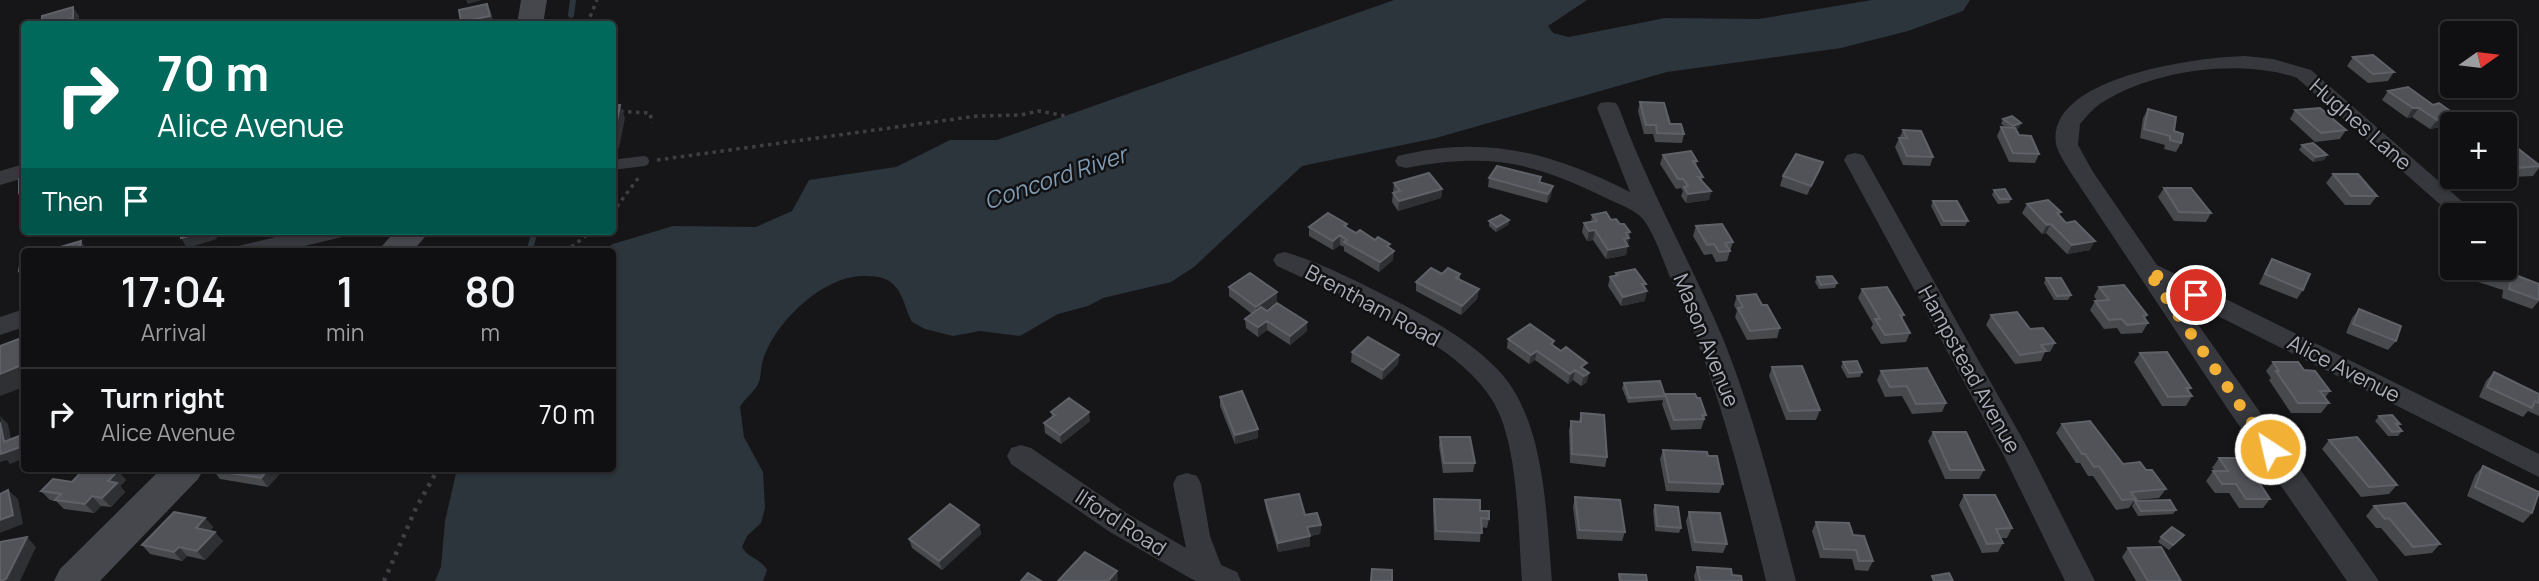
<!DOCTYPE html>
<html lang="en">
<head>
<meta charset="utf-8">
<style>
  body { margin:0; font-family:Manrope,sans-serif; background:#1e1e20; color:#f1f3f6; height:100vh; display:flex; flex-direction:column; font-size:26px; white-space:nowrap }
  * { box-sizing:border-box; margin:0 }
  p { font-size:23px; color:#9c9d9f }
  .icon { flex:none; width:38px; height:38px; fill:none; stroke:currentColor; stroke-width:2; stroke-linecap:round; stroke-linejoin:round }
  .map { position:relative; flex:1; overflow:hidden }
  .side { position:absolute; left:21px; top:248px; width:595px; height:224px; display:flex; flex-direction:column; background:#101012; border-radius:7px; box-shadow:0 2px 5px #0004,0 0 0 2px #303032 }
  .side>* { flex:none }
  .guide { position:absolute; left:21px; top:21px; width:595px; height:214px; border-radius:7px; box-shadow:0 2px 5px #0004,0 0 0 2px #303032; background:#00695c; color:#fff; overflow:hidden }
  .needle { width:46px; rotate:76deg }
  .buttons { position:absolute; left:2440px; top:21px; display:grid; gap:14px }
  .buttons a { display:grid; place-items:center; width:77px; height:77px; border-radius:7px; background:#101012; box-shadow:0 2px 5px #0004,0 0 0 2px #303032; font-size:35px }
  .pin { position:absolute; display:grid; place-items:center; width:60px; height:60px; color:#fff; margin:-30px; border:4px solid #fff; border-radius:50%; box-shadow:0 2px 7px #0007 }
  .me { position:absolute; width:77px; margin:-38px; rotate:325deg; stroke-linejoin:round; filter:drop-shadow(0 0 5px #0008) }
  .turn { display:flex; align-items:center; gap:24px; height:147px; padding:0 21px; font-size:32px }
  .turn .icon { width:91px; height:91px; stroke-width:2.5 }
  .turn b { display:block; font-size:49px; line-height:60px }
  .then { display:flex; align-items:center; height:66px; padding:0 21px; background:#0003; gap:14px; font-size:26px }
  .eta { display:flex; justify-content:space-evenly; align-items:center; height:119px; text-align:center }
  .eta b { font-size:42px; font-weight:600; line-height:49px }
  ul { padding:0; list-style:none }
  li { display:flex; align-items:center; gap:21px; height:91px; padding:0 21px; border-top:2px solid #303032 }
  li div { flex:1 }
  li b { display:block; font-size:26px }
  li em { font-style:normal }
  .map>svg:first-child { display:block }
  .water { fill:#2c353c }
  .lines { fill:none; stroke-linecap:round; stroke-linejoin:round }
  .stream { stroke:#2c353c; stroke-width:6 }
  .path-far1 { stroke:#3d3f44; stroke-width:3.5; stroke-dasharray:3.5 4.5; stroke-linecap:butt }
  .path { stroke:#3d3f44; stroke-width:4.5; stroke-dasharray:3.5 6; stroke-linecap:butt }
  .lane { stroke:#37383d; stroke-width:10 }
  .street { fill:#37383d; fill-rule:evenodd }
  .secondary { fill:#45474d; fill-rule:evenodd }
  .wall { fill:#47494d }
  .shaded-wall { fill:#2f3033 }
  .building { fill:#525359; stroke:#5f6168; stroke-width:2 }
  .route { stroke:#f2b134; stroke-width:12; stroke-dasharray:0 21.6 }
  .labels { text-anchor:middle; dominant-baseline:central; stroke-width:5; stroke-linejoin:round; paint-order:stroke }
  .street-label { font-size:21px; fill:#a8adb8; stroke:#111113 }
  .water-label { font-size:23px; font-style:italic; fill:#7f9bb3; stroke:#111113 }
</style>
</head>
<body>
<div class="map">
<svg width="2539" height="581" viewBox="0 0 2539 581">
  <rect width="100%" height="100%" fill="#161618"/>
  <path class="water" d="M1394,0H1587L1548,26L1553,33L1569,37L1665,18L1759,19L1872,0H1970L1963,11L1908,31L1841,48L1667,72L1436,138L1302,166L1194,267L1171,282L1103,298L1088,306L1058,314L1020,336L980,331L953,336L925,329L912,322C905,310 904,294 893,284C885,276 873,276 862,276C822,277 775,322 763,360C760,368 762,378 757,386C752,394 744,399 740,407L744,437L763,472L765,508L761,523L747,536L742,547C748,558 761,559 767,570L763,581H435L441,567L445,521L457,469H612V252H599L613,244L673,226L756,227L792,211L809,180L896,167L950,140H997Z"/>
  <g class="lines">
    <path class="stream" d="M571,15L573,0
      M529,252L535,231"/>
    <path class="path-far1" d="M587,24L597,0
      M612,111L650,113L652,123
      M657,160L977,116L1021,115L1039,111L1066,116
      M612,213L639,177
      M565,252L592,231"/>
    <path class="path" d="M384,581L416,508L438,469"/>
    <path class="lane" d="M612,165L644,161"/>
    <path class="street" d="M2245,56L2273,59L2311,70L2472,210L2468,215H2452L2297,78C2241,58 2153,70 2103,102C2094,107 2087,116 2080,124L2078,145L2093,172L2157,265L2539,454V477L2178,296L2379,581H2347L2229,411L2071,173C2066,165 2058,153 2056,144C2046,76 2200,57 2245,56Z
      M1608,102L1616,103L1619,108C1648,188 1691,262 1724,341C1755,419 1775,500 1796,581H1766C1741,477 1716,374 1670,277C1662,258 1655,235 1643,219C1636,210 1616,203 1606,198C1531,161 1489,153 1406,168L1398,166L1395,161L1398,156C1485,134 1553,153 1630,192L1597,108L1600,103Z
      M1855,153L1863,155L1866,160L2027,447L2095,581H2065L2004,456L1844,160L1847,155Z
      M24,164V178L0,185V171Z
      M301,231H346L342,237L279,252H234L238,246Z
      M1285,252C1323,263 1362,284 1398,302C1434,321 1471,341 1499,371C1546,421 1546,516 1552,581H1522C1518,531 1519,447 1494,403C1458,339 1341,296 1277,266L1273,260L1277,254Z
      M24,309V327L0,335V317Z
      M1021,445L1031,448L1131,516L1186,548L1173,484L1177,476L1187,473L1197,476L1201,484L1210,536L1221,565L1237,572L1241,581H1196L1188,577L1110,532L1011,464L1007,456L1011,448Z"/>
    <path class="secondary" d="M521,0H547L543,24H517Z
      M395,231H430L412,252H377Z
      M161,469H204L198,479L100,581H54L60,569Z"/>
  </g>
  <path class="wall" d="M2353,57L2394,72L2388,81L2368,83L2347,66Z
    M2388,91L2451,125L2430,129L2412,117L2407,118L2382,100Z
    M1640,102L1684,134L1682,143L1655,142L1653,134H1644L1638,111Z
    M2148,109L2174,131L2181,143L2176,152L2164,149L2165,145L2140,138L2143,118Z
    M2295,110L2346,130L2340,139L2315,142L2290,119Z
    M2003,119L2019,128L2016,129L2019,135L2039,154L2035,163L2009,162L1997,136L2001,127H2006L2001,124Z
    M1903,130L1933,157L1930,166L1903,165L1895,147Z
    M2302,145L2327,155L2324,160L2313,162L2299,150Z
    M2504,147L2539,165V168L2533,176L2511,177L2504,172Z
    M1663,155L1697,161L1696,166L1703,177L1702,181L1711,191L1709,200L1686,203L1681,196L1683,191L1681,188L1676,189L1660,164Z
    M1823,162L1820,171L1807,195L1780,186L1783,176Z
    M2333,174L2377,196L2370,205H2345L2326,183Z
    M1489,178L1541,183L1551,196L1547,203L1488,187Z
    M1394,183L1442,189L1441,198L1398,211L1392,202Z
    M2164,188L2211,213L2206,222L2174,221L2158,197Z
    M1994,190L2011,199L2009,203L1998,204L1992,195Z
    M1933,201L1968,221L1965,226H1941L1931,206Z
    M2027,204L2061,212L2059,215L2090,250L2067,254L2046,233L2042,234L2022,213Z
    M1592,215L1611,220L1620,224L1630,232L1626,255L1606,259L1593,240L1587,241L1582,232L1584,223L1591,222Z
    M1509,220L1508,225L1496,232L1489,226V221Z
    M1347,224V228L1390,248L1393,260L1379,272L1344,251V247L1340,245L1333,250L1309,236V227Z
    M1696,226L1733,242L1727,261L1716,262L1712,254L1704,255L1693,236Z
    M2452,252V268H2504L2505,271L2539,284V301L2532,309L2502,298L2503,290L2444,271L2449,256Z
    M2272,259L2303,290L2297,299L2259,284L2266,269Z
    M1616,273L1645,288V301L1621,306L1608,286L1610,277L1615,276Z
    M1442,274H1460V280L1479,289L1477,299L1461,315L1416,291V282Z
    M1817,277L1837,283L1835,288L1819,289L1815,282Z
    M2046,278L2071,295L2068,300H2054L2044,283Z
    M1229,287L1277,292V301L1265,310L1307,331L1290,345L1267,330L1258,337L1246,328L1245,319L1252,314L1229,296Z
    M2099,287L2147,315L2145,319L2148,323L2142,333L2121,334L2117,328L2104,329L2090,310L2095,301H2097L2094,296Z
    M1862,289L1904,315L1902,319L1910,333L1906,342L1881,344L1871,328L1873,324L1858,298Z
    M1737,296L1762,305L1780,328L1777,338L1747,340L1735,317L1737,311L1734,305Z
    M2359,309L2396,341L2388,350L2346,333L2352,318Z
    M1991,315L2030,329L2055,343L2050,352H2045L2041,361L2015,364L1986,325Z
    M1508,339L1554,341L1553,345L1586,370L1587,382L1581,386L1573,380L1568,384L1535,360L1529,364L1507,348Z
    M1352,352L1399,355L1398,364L1382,380L1351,362Z
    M2140,353L2191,388L2189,391L2192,396L2186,406H2162L2134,362Z
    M1843,362L1862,372L1860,377L1847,378L1841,367Z
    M2273,362L2304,370L2330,391L2325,398L2329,403L2321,413H2291L2269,380L2271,378L2266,371Z
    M1772,367L1820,410L1816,420H1786L1769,376Z
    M1881,371L1946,403L1942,412L1912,414L1902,396L1885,397L1877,380Z
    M2494,372L2539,394V416L2528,411L2523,417L2479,397L2486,381Z
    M1624,383L1665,395L1697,398L1706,415L1701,429L1671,430L1662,404L1663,400L1628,403L1622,388Z
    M1220,397L1258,429V438L1235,444L1220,406Z
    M1051,412L1090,421L1061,444L1045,433L1044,423L1052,417Z
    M1581,413L1607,457L1605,467L1570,463L1569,430L1571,421H1579Z
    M2379,416L2400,424L2398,426L2402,431L2398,436H2388L2375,421Z
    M2062,424L2123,464L2146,470L2166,489L2159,498L2135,500L2129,508L2116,510L2093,476H2088L2080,463H2076L2056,433Z
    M1933,432L1984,470L1979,479H1945L1928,441Z
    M1440,437L1475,463L1473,472L1443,473L1439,446Z
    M2329,440L2397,485L2389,494L2361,497L2322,449Z
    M1663,450L1708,456L1723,484L1719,493L1666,491L1660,459Z
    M2219,458L2270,499L2263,508H2239L2229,493H2215L2206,481L2213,471H2215L2212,468Z
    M2483,466L2532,513L2523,523L2467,496L2475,475Z
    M284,469L268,487L220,479L213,470Z
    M118,471L126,480L120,486L125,492L111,507L101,506L94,513L64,509L56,501L50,500L41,491L72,482Z
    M1964,495L2012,528L2007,538H2001L2003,543L1998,552L1982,553L1959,505Z
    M1575,497L1625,532L1622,541L1577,539L1573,507Z
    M1434,499L1480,511L1489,519L1487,528L1481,527L1480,542L1434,540L1433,508Z
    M1265,500L1305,515L1321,525L1320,534L1310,536V546L1278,552L1266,509Z
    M2135,501L2176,510L2173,514L2138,516L2132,506Z
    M1655,505L1681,528L1679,533L1655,531L1653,510Z
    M2374,506L2440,544L2432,553L2405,556L2381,528H2376L2366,516Z
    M1689,512L1727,544L1723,553L1692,551L1686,521Z
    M205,518L213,527L210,531L223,541L205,560L187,556L182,561L150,554L142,545Z
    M1816,522L1853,535L1873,561L1868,571L1855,570L1852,559L1820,558L1812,531Z
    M979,525L981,534L942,570L912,548L909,539Z
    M2184,535L2169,550L2158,542L2161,537Z
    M2128,548L2181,581H2136L2122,557Z
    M1697,567L1732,575L1742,581H1695L1694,576Z"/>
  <path class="shaded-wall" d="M466,0H482L468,4Z
    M487,4L491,12L494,24H462L461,22Z
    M73,7L79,16V24H58L64,21Z
    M620,105L625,118L619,148L612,149V135Z
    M2413,108H2419L2412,117L2407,118Z
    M2457,116L2451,125L2430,129L2437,120Z
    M2021,123L2019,128L2010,130L2013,126Z
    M2327,155L2324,160L2313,162L2316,157Z
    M1823,162L1820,171L1807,195L1811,186Z
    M1553,186L1551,196L1547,203L1548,194Z
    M1442,189L1441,198L1398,211L1399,201Z
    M24,191V200L19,193Z
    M1711,191L1709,200L1686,203L1688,194Z
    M1509,220L1508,225L1496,232L1497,227Z
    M2051,224L2046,233L2042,234L2047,225Z
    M1595,230L1593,240L1587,241L1589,231Z
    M206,231H216L217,239L187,248L181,238Z
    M227,231H253L232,237Z
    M1630,232L1626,255L1606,259L1608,250L1626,233Z
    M1340,235V245L1333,250V241Z
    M81,241L88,251V252H79Z
    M2095,241L2090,250L2067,254L2072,245Z
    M1394,251L1393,260L1379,272L1380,262Z
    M24,269V278L19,271Z
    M1642,284H1646L1644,292L1647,291L1645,301L1621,306L1623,297Z
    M1479,289L1477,299L1461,315L1462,306Z
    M1277,292V301L1256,316V307Z
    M1267,321V330L1258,337V327Z
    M1307,322V331L1290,345V336Z
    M1537,351L1535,360L1529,364L1531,355Z
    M1399,355L1398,364L1382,380L1383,370Z
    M24,364V387L0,396V374Z
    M1575,370L1573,380L1568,384L1570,374Z
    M1589,373L1587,382L1581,386L1584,376Z
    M1089,412L1090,421L1061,444L1060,435Z
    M0,416L8,424L13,450L23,446L24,448V458L10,464L7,460L0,462V449L4,442Z
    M1258,429V438L1235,444V435Z
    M269,469H284L268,487L261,478Z
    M118,471L126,480L120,486L125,492L111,507L102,498L108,481Z
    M8,490L18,499L23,524L0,533V520Z
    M92,496L101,506L94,513L85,504Z
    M205,518L213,527L204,537L196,528Z
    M979,525L981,534L942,570L939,561Z
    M1321,525L1320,534L1307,537V527Z
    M215,532L223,541L205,560L197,551Z
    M1310,536V546L1278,552V543Z
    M27,537L36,547L20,581H0Z
    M179,547L187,556L182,561L174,552Z
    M1117,571L1118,580L1117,581H1108Z"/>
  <path class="building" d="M487,4L490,16L461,22L459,10Z
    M73,7V18L64,21V24H42V16Z
    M2373,55L2394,72L2373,74L2353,57Z
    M2408,87L2433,105L2439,103L2457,116L2437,120L2419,108H2413L2388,91Z
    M1640,102L1664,103L1670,124H1681L1684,134L1657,133L1656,125H1646Z
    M620,105L614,135H612V106Z
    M2320,108L2346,130L2321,133L2295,110Z
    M2148,109L2176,117L2174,131L2183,134L2181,143L2170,140V136L2144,129Z
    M2012,116L2021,123L2013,126L2003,119Z
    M2001,127L2015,128L2019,135L2031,136L2039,154L2013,153Z
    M1903,130L1921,131L1933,157L1907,156L1899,138H1907Z
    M2313,143L2327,155L2316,157L2302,145Z
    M2504,147H2516L2539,165V166L2518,168L2504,157Z
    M1691,151L1697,161H1693L1703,177H1698L1711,191L1688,194L1684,187L1688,186L1683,179H1678L1663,155Z
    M1796,154L1823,162L1811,186L1783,176Z
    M1497,166L1541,177L1539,182L1553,186L1548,194L1489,178Z
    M1429,173L1442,189L1399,201L1393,193L1400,191L1394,183Z
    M2333,174H2358L2377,196H2351Z
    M24,177V191L19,193V179Z
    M2164,188H2191L2211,213L2179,212Z
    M2005,189L2011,199H2000L1994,190Z
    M2048,200L2061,212L2057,213L2066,223L2075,221L2095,241L2072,245L2051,224L2047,225L2027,204Z
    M1933,201H1957L1968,221H1944Z
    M1606,212L1611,220L1616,219L1620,224H1624L1630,232L1626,233L1629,238L1624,239L1628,246L1608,250L1595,230L1589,231L1584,223L1597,221L1592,215Z
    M1328,213L1347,224L1344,226L1356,233L1360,230L1375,240L1378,237L1390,244L1387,246L1394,251L1380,262L1344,242L1347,240L1340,235L1333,241L1309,227Z
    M1501,215L1509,220L1497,227L1489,221Z
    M1722,224L1733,242L1725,243L1730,251L1719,252L1714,244L1707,245L1696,226Z
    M180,231H206L181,238Z
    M81,241L79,252H44Z
    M24,258V269L19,271L21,259Z
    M2272,259L2310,274L2303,290L2265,274Z
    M2504,264L2507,265L2505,271L2539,284V300L2509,289L2511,281L2470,268H2504Z
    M1431,268L1442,274L1448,268L1460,274L1456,278L1479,289L1462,306L1416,282Z
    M1635,269L1646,284H1642L1647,291L1623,297L1610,277L1618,275L1616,273Z
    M1250,273L1277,292L1256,307L1229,287Z
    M1832,276L1837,283L1821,285L1817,277Z
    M2046,278H2061L2071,295L2057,296Z
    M2124,285L2147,315L2143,316L2148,323L2127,325L2122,319L2109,320L2095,301L2109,300L2099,287Z
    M1887,287L1904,315H1900L1910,333L1885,335L1875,319H1880L1862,289Z
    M1756,294L1762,305H1767L1780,328L1750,331L1738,308L1743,307L1737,296Z
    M1277,303L1307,322L1290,336L1267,321L1258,327L1245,319L1261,307L1267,311Z
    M2359,309L2401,326L2396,341L2353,324Z
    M2017,312L2030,329L2043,328L2055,343L2041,345L2046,351L2020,355L1991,315Z
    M1530,324L1554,341L1551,344L1561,351L1566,347L1587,363L1581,367L1589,373L1584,376L1575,370L1570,374L1537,351L1531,355L1508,339Z
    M24,337V364L0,374V346Z
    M1368,337L1399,355L1383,370L1352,352Z
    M2167,352L2191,388H2186L2192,396L2168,397L2140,353Z
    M1857,361L1862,372L1849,373L1843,362Z
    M2273,362H2298L2304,370L2315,371L2330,391H2320L2329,403H2298L2276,371H2279Z
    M1802,366L1820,410L1789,411L1772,367Z
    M1927,368L1946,403L1916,404L1907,386L1890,387L1881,371Z
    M2494,372L2539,394V403L2535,401L2532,408L2487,387Z
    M1660,381L1665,396L1629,398L1624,383Z
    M1242,391L1258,429L1235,435L1220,397Z
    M1665,394H1695L1697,398H1700L1706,415H1702L1704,419L1674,420Z
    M1069,398L1089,412L1060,435L1044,423L1055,415L1051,412Z
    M1581,413L1604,415L1607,457L1572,454L1571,421L1581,422Z
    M2392,415L2400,424H2396L2402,431L2392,432L2379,416Z
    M2090,421L2123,464L2140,462L2146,470H2152L2166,489L2131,492L2136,499L2122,500L2099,466L2094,467L2085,454H2082L2062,424Z
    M0,422L4,442L24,434V453L23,446L1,454L0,449Z
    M1933,432H1966L1984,470H1950Z
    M1440,437H1470L1475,463H1444Z
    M2357,437L2397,485L2369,487L2329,440Z
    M1663,450L1707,452L1708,456H1717L1723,484L1669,482Z
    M2219,458H2243L2270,499H2246L2236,484H2222L2213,471H2228Z
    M2483,466L2539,492L2532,513L2475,487Z
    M84,469H107L118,471L108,481L117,483L102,498L92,496L85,504L55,500L61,494L41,491L53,479L72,482Z
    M214,469H269L261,478L213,470Z
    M8,490L13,515L0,520V494Z
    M1299,494L1305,515L1317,513L1321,525L1307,527L1310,536L1278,543L1265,500Z
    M1964,495H1995L2012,528L1996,529L2003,543L1987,544Z
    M1575,497L1620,500L1625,532L1579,530Z
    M1434,499L1480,500V511H1489V519L1481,518L1482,533L1436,531Z
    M2170,500L2176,510L2141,511L2135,501Z
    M2405,503L2440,544L2413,547L2389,518L2385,519L2374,506Z
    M950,504L979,525L939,561L909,539Z
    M1655,505L1678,507L1681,528L1657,526Z
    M174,512L205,518L196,528L215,532L197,551L179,547L174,552L142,545Z
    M1689,512L1720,513L1727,544L1695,542Z
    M1816,522L1849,523L1853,535L1864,536L1873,561H1859L1856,550L1824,549Z
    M2172,527L2184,535L2173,545L2161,537Z
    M27,537L6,579L0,581V542Z
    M2161,547L2181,581H2148L2128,548Z
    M1085,552L1117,571L1108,581H1058Z
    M1697,567L1731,569L1732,575L1741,576L1742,581H1700Z
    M1372,569L1392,570V581H1371Z
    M1028,573L1041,581H1021Z
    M1949,573L1953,581H1934L1932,576Z
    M1619,574L1646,575L1647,581H1620Z"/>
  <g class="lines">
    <path class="route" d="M2196,295L2148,271L2270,449"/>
  </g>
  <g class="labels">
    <g class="street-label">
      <text transform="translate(2361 124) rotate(41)">Hughes Lane</text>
      <text transform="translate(1373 305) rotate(28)">Brentham Road</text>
      <text transform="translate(1707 340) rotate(68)">Mason Avenue</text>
      <text transform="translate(2344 368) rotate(27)">Alice Avenue</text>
      <text transform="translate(1970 369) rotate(61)">Hampstead Avenue</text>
      <text transform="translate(1121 522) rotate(33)">Ilford Road</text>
    </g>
    <g class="water-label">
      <text transform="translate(1055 177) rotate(-19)">Concord River</text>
    </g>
  </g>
</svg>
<div class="buttons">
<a><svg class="needle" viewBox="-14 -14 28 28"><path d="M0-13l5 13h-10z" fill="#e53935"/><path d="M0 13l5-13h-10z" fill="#9c9d9f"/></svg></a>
<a>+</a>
<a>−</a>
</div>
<div class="pin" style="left:2196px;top:295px;background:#d93025"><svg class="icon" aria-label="arrive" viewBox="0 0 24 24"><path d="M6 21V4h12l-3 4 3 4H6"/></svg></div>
<svg class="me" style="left:2270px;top:449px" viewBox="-20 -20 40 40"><circle r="17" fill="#f2b134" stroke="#fff" stroke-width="3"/><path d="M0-11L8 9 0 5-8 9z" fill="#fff"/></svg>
<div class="guide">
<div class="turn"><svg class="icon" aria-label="right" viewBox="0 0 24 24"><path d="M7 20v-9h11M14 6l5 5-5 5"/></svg><div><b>70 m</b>Alice Avenue</div></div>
<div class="then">Then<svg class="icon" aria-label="arrive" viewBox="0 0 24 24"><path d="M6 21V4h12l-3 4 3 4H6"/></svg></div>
</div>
<section class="side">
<div class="eta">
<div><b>17:04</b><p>Arrival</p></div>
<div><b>1</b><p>min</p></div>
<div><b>80</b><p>m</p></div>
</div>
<ul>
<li><svg class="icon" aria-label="right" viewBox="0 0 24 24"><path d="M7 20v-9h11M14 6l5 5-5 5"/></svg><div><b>Turn right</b><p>Alice Avenue</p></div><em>70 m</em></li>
</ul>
</section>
</div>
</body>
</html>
